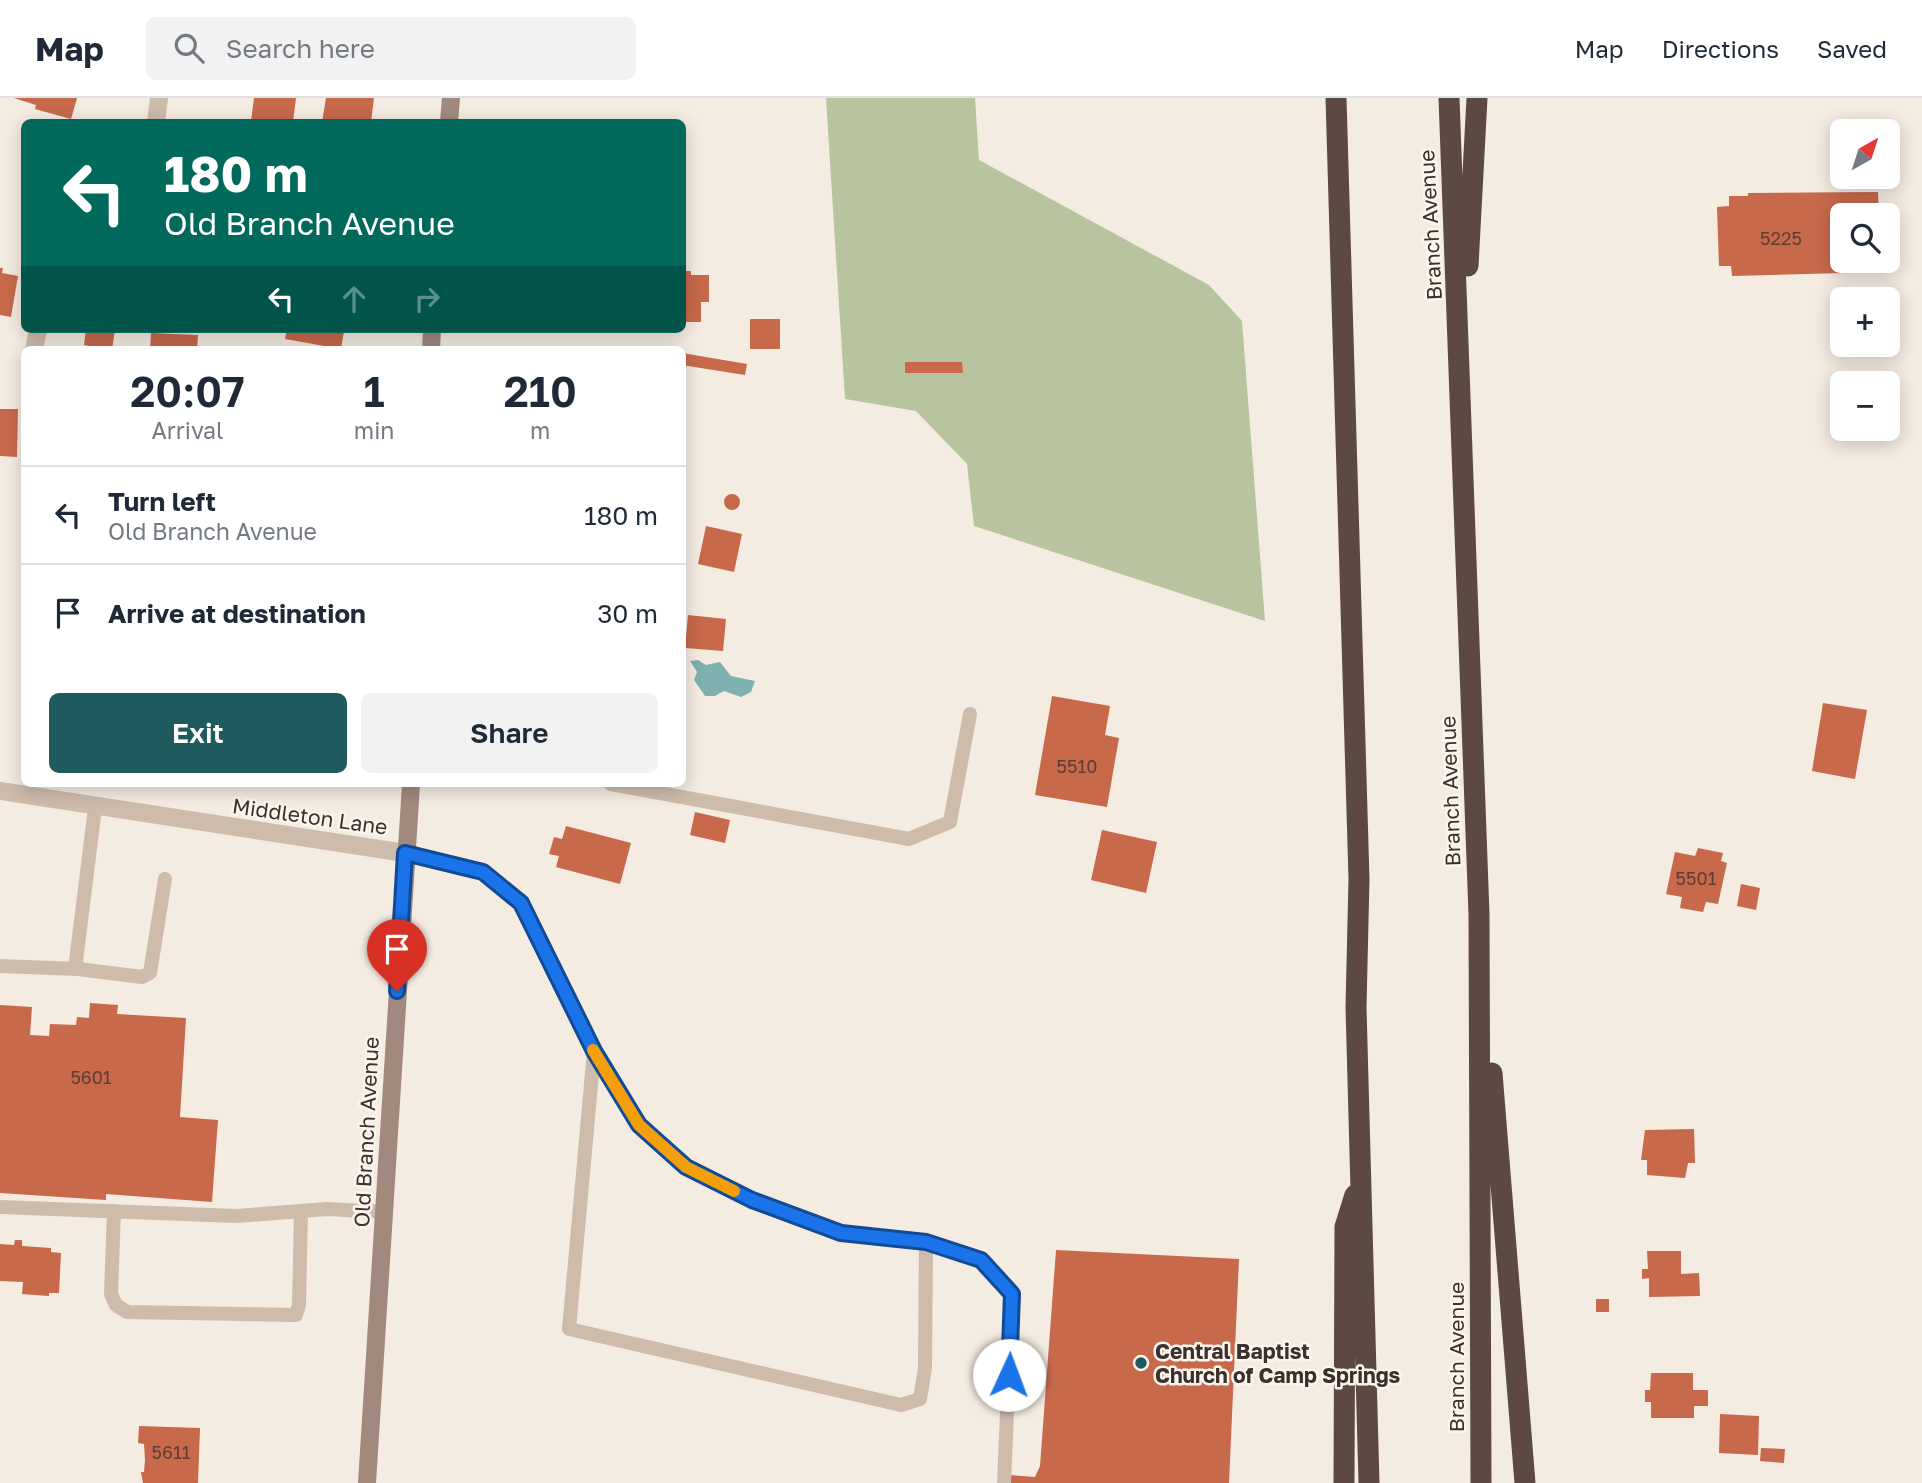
<!DOCTYPE html>
<html lang="en">
<head>
<meta charset="utf-8">
<style>
  body { margin:0; font-family:"Golos Text",sans-serif; background:#f2f2f3; color:#1f2937; height:100vh; display:flex; flex-direction:column; font-size:26px; white-space:nowrap }
  * { box-sizing:border-box; margin:0 }
  p { font-size:23px; color:#747a83 }
  .icon { flex:none; width:38px; height:38px; fill:none; stroke:currentColor; stroke-width:2; stroke-linecap:round; stroke-linejoin:round }
  .map { position:relative; flex:1; overflow:hidden }
  .panel { position:absolute; left:21px; top:248px; width:665px; height:441px; display:flex; flex-direction:column; background:#fff; border-radius:10px; box-shadow:0 4px 18px #0003 }
  .panel>* { flex:none }
  .top-card { position:absolute; left:21px; top:21px; width:665px; height:214px; border-radius:10px; box-shadow:0 4px 18px #0003; background:#00695c; color:#fff; overflow:hidden }
  .needle { width:46px; rotate:39deg }
  .tools { position:absolute; left:1830px; top:21px; display:grid; gap:14px }
  .tools a { display:grid; place-items:center; width:70px; height:70px; border-radius:10px; background:#fff; box-shadow:0 4px 18px #0003; font-size:35px }
  .pin { position:absolute; display:grid; place-items:center; width:60px; height:60px; color:#fff; margin:-72px -30px; border-radius:50% 50% 50% 0; rotate:-45deg; box-shadow:0 0 7px #0007 }
  .pin .icon { rotate:45deg }
  .me { position:absolute; width:77px; margin:-38px; rotate:2deg; stroke-linejoin:round; filter:drop-shadow(0 0 5px #0008) }
  .turn { display:flex; align-items:center; gap:24px; height:147px; padding:0 28px; font-size:32px }
  .turn .icon { width:91px; height:91px; stroke-width:2.5 }
  .turn b { display:block; font-size:49px; line-height:60px }
  .lanes { display:flex; align-items:center; height:66px; padding:0 28px; background:#0003; justify-content:center; gap:35px; direction:ltr }
  .lanes .off { opacity:.35 }
  .eta { display:flex; justify-content:space-evenly; align-items:center; height:119px; text-align:center }
  .eta b { font-size:42px; font-weight:600; line-height:49px }
  .primary-button { display:flex; gap:14px; margin-top:auto; padding:14px 28px }
  .primary-button a { flex:1; height:80px; border-radius:10px; background:#1f5a5e; color:#fff; font-size:28px; font-weight:600; line-height:80px; text-align:center }
  .primary-button a+a { background:#f2f2f3; color:#1f2937 }
  ul { padding:0; list-style:none }
  li { display:flex; align-items:center; gap:21px; height:98px; padding:0 28px; border-top:2px solid #e0e1e3 }
  li div { flex:1 }
  li b { display:block; font-size:26px }
  li em { font-style:normal }
  header { display:flex; align-items:center; gap:42px; box-sizing:border-box; height:98px; padding:0 35px; background:#fff; border-bottom:2px solid #e0e1e3 }
  header strong { font-size:33px }
  nav { display:flex; gap:38px; margin-inline-start:auto; font-size:24px }
  .search { width:490px; height:63px; background:#f2f2f3; display:flex; align-items:center; gap:18px; box-sizing:border-box; padding:0 24px; border-radius:10px; color:#747a83; font-size:26px }
  .map>svg:first-child { display:block }
  .green { fill:#b8c4a0 }
  .water { fill:#7fb0b2 }
  .building { fill:#c8694b }
  .lines { fill:none; stroke-linecap:round; stroke-linejoin:round }
  .lane { stroke:#cdbbac; stroke-width:14 }
  .street { stroke:#cdbbac; stroke-width:18 }
  .secondary { stroke:#a18a7d; stroke-width:18 }
  .highway { stroke:#5c4a42; stroke-width:21 }
  .route-casing { stroke:#114b97; stroke-width:18 }
  .route { stroke:#1a73e8; stroke-width:12 }
  .slow { stroke:#f59e0b; stroke-width:12 }
  .poi-dot { fill:#1f5a5e; stroke:#fbf5ee; stroke-width:2.5 }
  .labels { text-anchor:middle; dominant-baseline:central; stroke-width:5; stroke-linejoin:round; paint-order:stroke }
  .number-label { font-size:18px; fill:#5e3e33 }
  .street-label { font-size:21px; fill:#3b302b; stroke:#fbf5ee }
  .poi-label { font-size:21px; font-weight:bold; fill:#3b302b; stroke:#fbf5ee; text-anchor:start }
</style>
</head>
<body>
<header>
<strong>Map</strong>
<div class="search"><svg class="icon" aria-label="search" viewBox="0 0 24 24"><circle cx="10" cy="10" r="6"/><path d="M15 15l6 6"/></svg>Search here</div>
<nav><a>Map</a><a>Directions</a><a>Saved</a></nav>
</header>
<div class="map">
<svg width="1922" height="1385" viewBox="0 0 1922 1385">
  <rect width="100%" height="100%" fill="#f4ebe1"/>
  <path class="green" d="M826,0H975L979,62L1209,187L1242,223L1265,523L974,428L967,366L916,313L845,301Z"/>
  <path class="water" d="M698,562L706,567L720,564L731,578L755,583L751,594L741,599L724,593L715,598H705L694,582L697,574L690,563Z"/>
  <path class="building" d="M14,0H77L71,21L35,11L36,7Z
    M254,0H296L293,24L251,23Z
    M326,0H374L371,24H322Z
    M1878,94L1879,117H1843V163H1880V174L1732,178L1731,168H1719L1717,109L1729,108V98H1748V95Z
    M0,170H3L2,175L18,178L11,219L0,217Z
    M683,173H691V177H709V204H701V224H682Z
    M750,221H780V251H750Z
    M86,231H115L112,252L84,247Z
    M287,231H348V235L344,233L341,251L285,241Z
    M151,235L198,237L197,252H150Z
    M682,255L747,266L745,277L682,267Z
    M905,264H962L963,275H905Z
    M0,311H18L17,359L0,358Z
    M724 404a8 8 0 1 1 16 0a8 8 0 1 1-16 0Z
    M706,428L742,436L734,474L698,466Z
    M688,517L726,521L723,553L685,550Z
    M1052,598L1110,608L1105,637L1119,640L1107,709L1035,697Z
    M1823,605L1867,612L1855,681L1812,673Z
    M695,714L730,722L725,745L690,737Z
    M566,728L631,745L620,786L556,769L559,758L549,756L554,739L562,741Z
    M1102,732L1157,744L1146,795L1091,782Z
    M1698,750L1723,755L1721,763L1727,765L1718,806L1706,804L1703,814L1680,810L1682,799L1666,796L1675,754L1695,758Z
    M1741,786L1760,790L1756,812L1737,808Z
    M90,905L118,907L117,916L186,920L180,1019L218,1022L212,1104L106,1096V1102L0,1095V907L32,909L30,937L49,938L50,926L76,927L77,919L89,920Z
    M1694,1031L1695,1065H1688L1685,1080L1647,1077V1062H1641L1645,1032Z
    M15,1142H22V1148L51,1150V1154L61,1155L59,1195H49V1198L22,1196L23,1184L0,1183V1146L14,1147Z
    M1056,1152L1239,1161L1229,1385H1009L1010,1377L1035,1379L1040,1368Z
    M1647,1153H1681V1176L1699,1175L1700,1198L1649,1199V1180L1642,1181V1171H1648Z
    M1596,1201H1609V1214H1596Z
    M1651,1275H1693V1292H1708V1308H1694V1320H1651V1304H1645V1292H1650Z
    M1720,1316L1759,1318L1758,1357L1719,1355Z
    M139,1328L200,1330L198,1385H143L141,1374H144L145,1362L144,1346L138,1345Z
    M1761,1350L1785,1351L1784,1365L1760,1363Z"/>
  <g class="lines">
    <path class="lane" d="M611,686L909,741L950,724L970,616
      M95,710L76,863L78,871L142,879L150,875L165,781
      M405,755L483,774L521,805L594,953L639,1027L686,1069L752,1102L841,1135L926,1145L981,1162L1012,1196L1004,1385
      M0,868L78,871
      M594,953L569,1231L901,1307L920,1301L925,1270L926,1145
      M0,1109L236,1118L327,1111L384,1114
      M114,1113L111,1196L116,1207L127,1214L296,1217L299,1207L301,1113"/>
    <path class="street" d="M156,24L159,0
      M34,252L38,231
      M0,693L405,755"/>
    <path class="secondary" d="M449,24L451,0
      M431,252L432,231
      M367,1385L411,686"/>
    <path class="highway" d="M1336,0L1359,781L1356,909L1369,1385
      M1449,0L1479,816L1481,1385
      M1468,168L1477,0
      M1492,975L1525,1385
      M1344,1385L1345,1129L1355,1097"/>
  </g>
  <g class="lines">
    <defs>
      <path id="route" d="M397,893L405,755L483,774L521,805L594,953L639,1027L686,1069L752,1102L841,1135L926,1144L981,1162L1012,1196L1009,1277"/>
    </defs>
    <use href="#route" class="route-casing"/>
    <use href="#route" class="route"/>
    <path class="slow" d="M593,952L639,1027L686,1069L734,1093"/>
  </g>
  <circle class="poi-dot" cx="1141" cy="1265" r="7"/>
  <g class="labels">
    <g class="number-label">
      <text x="1781" y="140">5225</text>
      <text x="1077" y="668">5510</text>
      <text x="1696" y="780">5501</text>
      <text x="91" y="979">5601</text>
      <text x="171" y="1354">5611</text>
    </g>
    <g class="street-label">
      <text transform="translate(1430 127) rotate(-93)">Branch Avenue</text>
      <text transform="translate(1450 693) rotate(-92)">Branch Avenue</text>
      <text transform="translate(310 718) rotate(8)">Middleton Lane</text>
      <text transform="translate(366 1034) rotate(-87)">Old Branch Avenue</text>
      <text transform="translate(1456 1259) rotate(-90)">Branch Avenue</text>
    </g>
    <g class="poi-label">
      <text x="1155" y="1253">Central Baptist<tspan x="1155" dy="24">Church of Camp Springs</tspan></text>
    </g>
  </g>
</svg>
<div class="tools">
<a><svg class="needle" viewBox="-14 -14 28 28"><path d="M0-13l5 13h-10z" fill="#e53935"/><path d="M0 13l5-13h-10z" fill="#747a83"/></svg></a>
<a><svg class="icon" aria-label="search" viewBox="0 0 24 24"><circle cx="10" cy="10" r="6"/><path d="M15 15l6 6"/></svg></a>
<a>+</a>
<a>−</a>
</div>
<div class="pin" style="left:397px;top:893px;background:#d93025"><svg class="icon" aria-label="arrive" viewBox="0 0 24 24"><path d="M6 21V4h12l-3 4 3 4H6"/></svg></div>
<svg class="me" style="left:1009px;top:1277px" viewBox="-20 -20 40 40"><circle r="19" fill="#fff"/><path d="M0-13L10 11 0 6-10 11z" fill="#1a73e8"/></svg>
<div class="top-card">
<div class="turn"><svg class="icon" aria-label="left" viewBox="0 0 24 24"><path d="M17 20v-9H6M10 6l-5 5 5 5"/></svg><div><b>180 m</b>Old Branch Avenue</div></div>
<div class="lanes"><svg class="icon" aria-label="left" viewBox="0 0 24 24"><path d="M17 20v-9H6M10 6l-5 5 5 5"/></svg><svg class="icon off" aria-label="ahead" viewBox="0 0 24 24"><path d="M12 20V5M6 11l6-6 6 6"/></svg><svg class="icon off" aria-label="right" viewBox="0 0 24 24"><path d="M7 20v-9h11M14 6l5 5-5 5"/></svg></div>
</div>
<section class="panel">
<div class="eta">
<div><b>20:07</b><p>Arrival</p></div>
<div><b>1</b><p>min</p></div>
<div><b>210</b><p>m</p></div>
</div>
<ul>
<li><svg class="icon" aria-label="left" viewBox="0 0 24 24"><path d="M17 20v-9H6M10 6l-5 5 5 5"/></svg><div><b>Turn left</b><p>Old Branch Avenue</p></div><em>180 m</em></li>
<li><svg class="icon" aria-label="arrive" viewBox="0 0 24 24"><path d="M6 21V4h12l-3 4 3 4H6"/></svg><div><b>Arrive at destination</b></div><em>30 m</em></li>
</ul>
<div class="primary-button"><a>Exit</a><a>Share</a></div>
</section>
</div>
</body>
</html>
